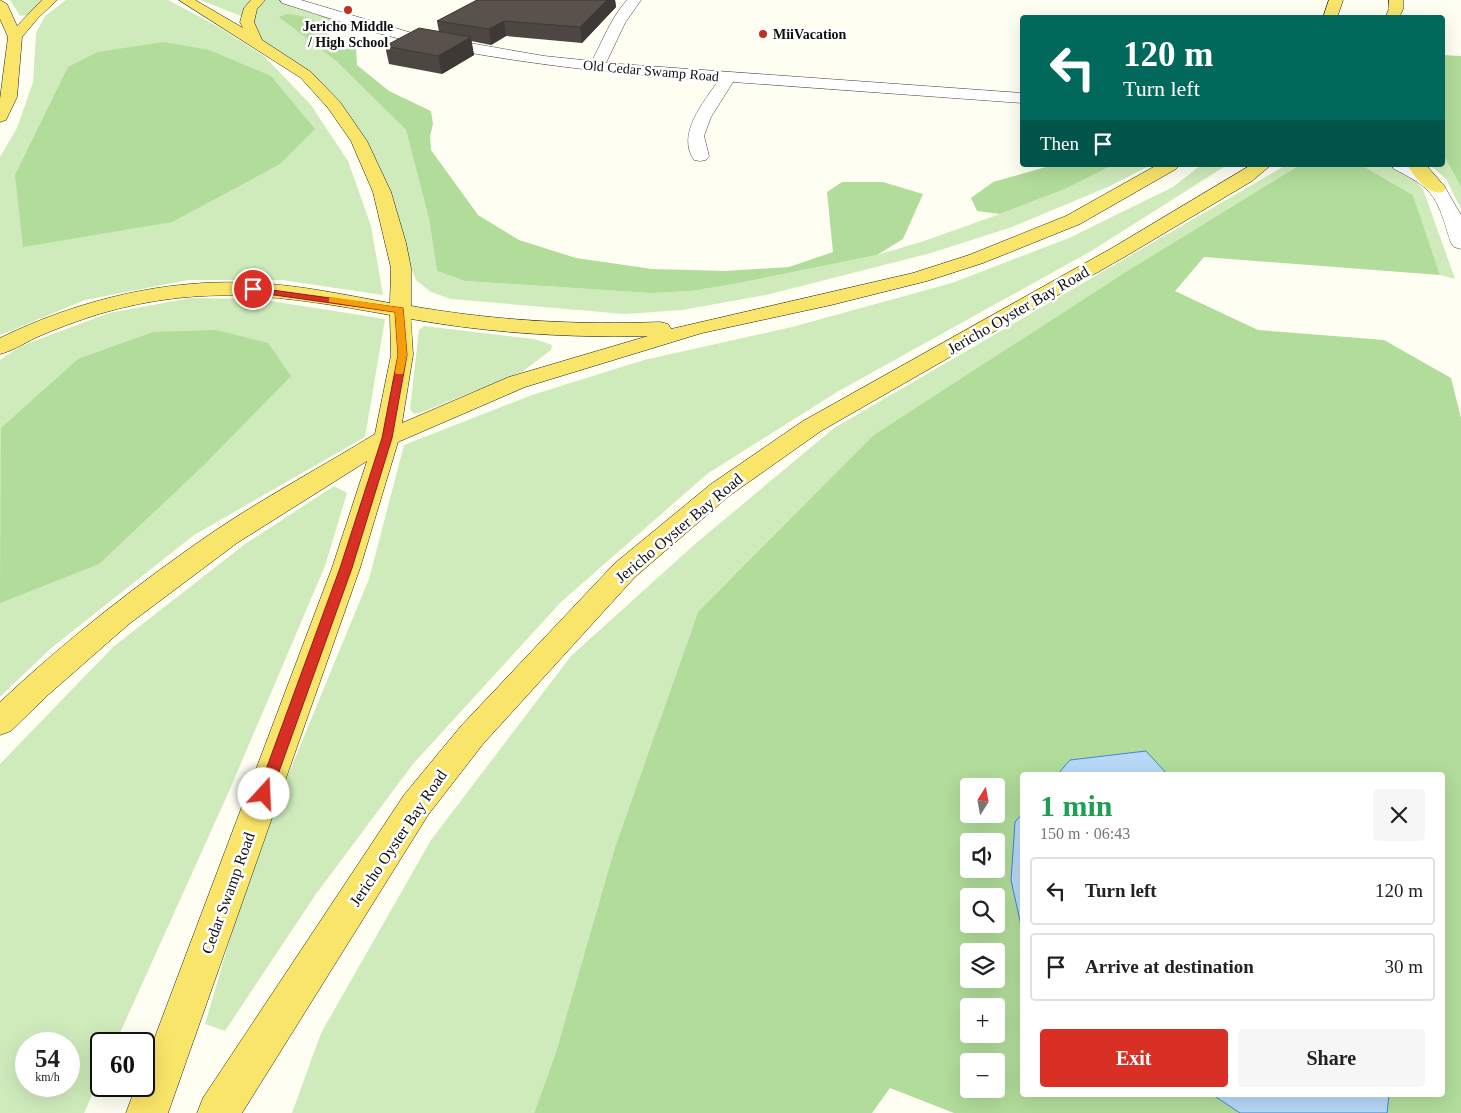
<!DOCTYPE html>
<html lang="en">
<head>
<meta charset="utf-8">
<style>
  body { margin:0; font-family:"Times New Roman",serif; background:#f6f6f6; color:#222; height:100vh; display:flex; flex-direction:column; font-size:19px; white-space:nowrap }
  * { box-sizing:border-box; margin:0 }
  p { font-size:16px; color:#767676 }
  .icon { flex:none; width:28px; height:28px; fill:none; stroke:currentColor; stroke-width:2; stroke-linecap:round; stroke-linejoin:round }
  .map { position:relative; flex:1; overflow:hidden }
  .panel { position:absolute; left:1020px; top:772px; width:425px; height:325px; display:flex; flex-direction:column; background:#fff; border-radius:5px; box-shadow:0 5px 20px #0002 }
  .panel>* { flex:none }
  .hud { position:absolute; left:1020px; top:15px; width:425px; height:152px; border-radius:5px; box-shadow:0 5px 20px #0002; background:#00695c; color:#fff; overflow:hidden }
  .needle { width:32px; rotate:11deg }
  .fabs { position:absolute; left:960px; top:778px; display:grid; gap:10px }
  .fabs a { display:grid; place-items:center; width:45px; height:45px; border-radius:5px; background:#fff; box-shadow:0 5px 20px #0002; font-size:25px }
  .speed { position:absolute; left:15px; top:1032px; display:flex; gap:10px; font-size:25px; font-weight:700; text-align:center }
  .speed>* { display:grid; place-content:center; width:65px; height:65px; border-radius:50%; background:#fff; box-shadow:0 5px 20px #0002; line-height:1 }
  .speed small { font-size:12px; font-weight:400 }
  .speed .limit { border:2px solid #111; border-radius:8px; background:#fff; color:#111 }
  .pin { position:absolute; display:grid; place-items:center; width:42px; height:42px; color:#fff; margin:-21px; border:2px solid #fff; border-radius:50%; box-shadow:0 1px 5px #0007 }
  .me { position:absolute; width:55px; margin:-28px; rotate:20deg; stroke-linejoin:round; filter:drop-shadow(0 0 4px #0008) }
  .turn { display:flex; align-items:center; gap:18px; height:105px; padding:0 20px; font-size:22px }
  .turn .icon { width:65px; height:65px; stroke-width:2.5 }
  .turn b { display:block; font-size:35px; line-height:42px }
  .then { display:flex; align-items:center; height:48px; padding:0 20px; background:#0003; gap:10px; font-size:19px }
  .round { display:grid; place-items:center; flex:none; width:52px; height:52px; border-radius:5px; background:#f6f6f6 }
  .head { display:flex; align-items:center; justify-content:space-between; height:85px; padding:0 20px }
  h1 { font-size:30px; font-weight:800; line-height:38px; color:#1e9e55 }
  .action { display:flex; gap:10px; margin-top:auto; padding:10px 20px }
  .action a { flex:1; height:58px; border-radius:5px; background:#d93025; color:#fff; font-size:20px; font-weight:800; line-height:58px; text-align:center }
  .action a+a { background:#f6f6f6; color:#222 }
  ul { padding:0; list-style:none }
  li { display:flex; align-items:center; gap:15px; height:68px; margin:0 10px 8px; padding:0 10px; border:2px solid #e0e0e0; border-radius:5px }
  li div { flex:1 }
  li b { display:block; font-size:19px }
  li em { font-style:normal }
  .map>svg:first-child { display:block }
  .green { fill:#cfebbb; fill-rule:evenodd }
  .forest { fill:#b1dc9a; fill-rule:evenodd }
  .water { fill:#b7d8f7; stroke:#3d86cf }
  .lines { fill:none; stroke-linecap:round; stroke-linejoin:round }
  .minor-casing { stroke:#434343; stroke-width:1 }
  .major-casing { stroke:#212121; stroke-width:1 }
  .minor { fill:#fff; fill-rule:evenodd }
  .major { fill:#f9e569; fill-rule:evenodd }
  .wall { fill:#4d4741 }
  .shaded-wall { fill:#3e3935 }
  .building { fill:#59524c; stroke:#3e3935 }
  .route { fill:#d93025; stroke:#8d1f18 }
  .slow { fill:#f59e0b }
  .poi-dot { fill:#c22e25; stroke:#fff; stroke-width:2 }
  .labels { text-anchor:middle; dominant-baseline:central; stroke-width:5; stroke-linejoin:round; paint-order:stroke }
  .far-poi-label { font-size:14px; font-weight:bold; fill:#101010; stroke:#fff }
  .far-street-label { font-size:14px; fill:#101010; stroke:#fff }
  .street-label { font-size:16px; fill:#101010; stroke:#fff }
</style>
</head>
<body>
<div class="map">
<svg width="1461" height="1113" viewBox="0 0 1461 1113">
  <rect width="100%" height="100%" fill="#fffef3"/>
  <path class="green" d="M10,0H46L27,15L20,16Z
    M66,0H168L217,26L264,56L311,105L348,161L371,226L383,295L282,280H188L85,300L0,335V157L17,128L33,82L36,33L45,16Z
    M200,0H255L241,16Z
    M261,0H283L350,22L327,31L320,23L280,17L336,61L406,130L429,219L437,271L465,281L651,293L691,291L734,284L877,255L924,241L1000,214L1065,189L1113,165H1151L1108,187L1012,227L931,253L766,295L682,310L625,314L451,299L431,292L416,280L352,120L259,42L252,15Z
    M1443,154L1461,187V209L1446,179L1430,165H1442Z
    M1201,165H1227L1093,250L837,392L707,474L561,602L413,764L316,894L225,1031L205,1024L244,891L281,792L369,579L404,445L532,395L644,360L792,327L952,283L1069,238L1173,187Z
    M1286,165H1300L698,612L615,847L556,1052L534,1113H292L321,1033L431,840L571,656L695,544L834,428Z
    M1361,165H1389L1410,176L1423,189L1455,279L1440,275L1413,195Z
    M190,298L258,299L385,319L365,437L194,535L50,649L0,697V360L21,346L109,313Z
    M424,326L534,339L552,345L551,350L522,372L422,412L414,414L410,409L419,330Z
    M334,486L347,493L325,566L230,789L115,1044H101V1075L84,1113H0V764L113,647L245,544ZM26,1044H69V1086H26Z"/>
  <path class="forest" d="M286,14C310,16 321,20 332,42L356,47L357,65L389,91L431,111L433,124L430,136L431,150L478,215L519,240L576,258L652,269L725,271L789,267L833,252L827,192L842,182H883L923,194L903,239L877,255L734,284L691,291L651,293L465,281L437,271L429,219L406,130L336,61L279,17Z
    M163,42L209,50L271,76L315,129L280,164L172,222L23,247L15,175L68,67L98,52Z
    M1442,55L1461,56V187L1443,154Z
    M1053,165H1113L1065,189L1000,214L977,211L971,198L993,182Z
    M1300,165H1361L1413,195L1440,275L1204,257L1175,291L1258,330L1384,340L1451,378L1461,418V1113H1387L1389,1095H1442V775H1168L1146,751L1070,760L1057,775H1022V814L1015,822L1011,880L1022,930V1095H1213L1240,1113H954L890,1088L872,1113H534L556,1052L615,847L698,612L874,435L1126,272ZM969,786H996V814H969ZM969,841H996V869H969ZM969,896H996V924H969ZM969,951H996V979H969ZM969,1006H996V1034H969ZM969,1061H996V1089H969Z
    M216,330L268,343L291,376L205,464L99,564L0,603L1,428L78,359L153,332Z"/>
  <path class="water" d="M1146,751L1168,775H1057L1070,760Z
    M1022,814V930L1011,880L1015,822Z
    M1213,1095H1389L1387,1113H1240Z"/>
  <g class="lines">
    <defs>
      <path id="minor" d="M280,0H301L412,33L544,56L592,61C603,40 611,18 627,0H641L625,23L606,63L1022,93V103L733,82L711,117L704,136L709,156L706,160L700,161L694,160C676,134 704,102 718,81C615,74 511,63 410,41C367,32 324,16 282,3Z
        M1391,165H1414L1430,174L1443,184L1461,215V249L1454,247L1451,243C1437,199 1437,190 1394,169Z"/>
      <path id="major" d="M0,0L7,4L17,26L42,0H57L38,18L22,37L17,97L6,120L0,122V99L8,37L0,19Z
        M179,0H195L243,28L240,22L244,8L251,0H265L257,9L254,22L262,40L311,72L340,102L367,141L391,192L406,243L411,268V306L423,308C502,321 580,325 660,322L668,324L671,329L913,273L969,255L1066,216L1157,165H1179L1176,169L1080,224L983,263L927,281L831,305L702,333L525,387L398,442L360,568L168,1113H126L136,1086H144V1066L332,568L367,461L237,543L129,624L48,695L11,731L0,735V702C67,639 140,582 216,530C267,496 323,466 375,434L391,355L390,315C285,296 204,283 99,314C77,321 55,329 35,338C23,344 12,351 0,354V338C78,300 167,278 254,283C300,285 345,295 390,303L391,268L373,192L351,141L328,108L301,78ZM411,319C490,333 568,338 648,336L509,377L402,423L413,355Z
        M1329,0H1343L1337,18H1323Z
        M1389,0H1403V9L1399,18H1385L1389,9Z
        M1251,165H1271L1252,181L1126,256L821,431L729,496L635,577L483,744L428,815L242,1113H197L203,1098L404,795L461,726L615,563L711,484L803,421L1112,248Z
        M1407,165H1426L1446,188L1443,192C1428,196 1415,177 1407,165Z"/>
    </defs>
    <use href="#minor" class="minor-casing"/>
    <use href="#major" class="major-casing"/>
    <use href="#minor" class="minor"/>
    <use href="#major" class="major"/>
  </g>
  <path class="wall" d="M477,0H615L616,7L582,43L506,36L491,45L471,41L474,55L442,74L389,64L385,46L439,32L437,21Z"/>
  <path class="shaded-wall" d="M607,0H615L616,7L582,43L580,27Z
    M504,21L506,36L491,45L489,29Z
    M471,37L474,55L442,74L438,56Z"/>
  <path class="building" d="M477,0H607L580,27L504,21L489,29L437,21Z
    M419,28L471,37L438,56L385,46Z"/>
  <path class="route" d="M250,287L403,308L407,355L392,438L352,568L271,794L269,798L264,800L259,798L257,794L340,568L382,438L398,355L395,312L253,292L249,289Z"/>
  <path class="slow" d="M332,297L403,308L407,355L403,374H396L395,372L398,355L395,312L329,302V298Z"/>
  <g class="poi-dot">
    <circle cx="348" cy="10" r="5"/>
    <circle cx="763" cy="34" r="5"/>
  </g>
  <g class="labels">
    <g class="far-poi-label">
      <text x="348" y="26">Jericho Middle<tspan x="348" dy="16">/ High School</tspan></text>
      <text x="773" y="34" text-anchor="start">MiiVacation</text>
    </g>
    <g class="far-street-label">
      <text transform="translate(651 71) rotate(5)">Old Cedar Swamp Road</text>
    </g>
    <g class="street-label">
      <text transform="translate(1018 310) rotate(-30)">Jericho Oyster Bay Road</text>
      <text transform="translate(679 528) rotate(-40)">Jericho Oyster Bay Road</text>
      <text transform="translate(398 838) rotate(-56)">Jericho Oyster Bay Road</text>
      <text transform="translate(228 893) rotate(-70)">Cedar Swamp Road</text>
    </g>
  </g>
</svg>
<div class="fabs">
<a><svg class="needle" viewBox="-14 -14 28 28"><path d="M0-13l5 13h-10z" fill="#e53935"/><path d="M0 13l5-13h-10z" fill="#767676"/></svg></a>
<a><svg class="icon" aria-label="sound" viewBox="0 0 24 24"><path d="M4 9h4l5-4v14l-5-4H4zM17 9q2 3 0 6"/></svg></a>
<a><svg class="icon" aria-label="search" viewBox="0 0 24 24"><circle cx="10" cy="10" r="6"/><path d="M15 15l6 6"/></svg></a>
<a><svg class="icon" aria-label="layers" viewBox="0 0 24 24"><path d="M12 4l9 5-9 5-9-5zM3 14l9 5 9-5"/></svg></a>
<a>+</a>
<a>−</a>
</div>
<div class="speed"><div>54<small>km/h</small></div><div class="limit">60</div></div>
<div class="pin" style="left:253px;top:289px;background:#d93025"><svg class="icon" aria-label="arrive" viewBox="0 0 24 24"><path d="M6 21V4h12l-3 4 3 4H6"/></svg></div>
<svg class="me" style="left:264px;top:794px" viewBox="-20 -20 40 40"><circle r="19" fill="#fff"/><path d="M0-13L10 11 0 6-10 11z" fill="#d93025"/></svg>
<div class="hud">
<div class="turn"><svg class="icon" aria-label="left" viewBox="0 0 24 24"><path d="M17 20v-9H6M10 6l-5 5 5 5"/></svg><div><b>120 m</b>Turn left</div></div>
<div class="then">Then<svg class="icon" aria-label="arrive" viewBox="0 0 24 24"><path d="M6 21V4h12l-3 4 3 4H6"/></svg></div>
</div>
<section class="panel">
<div class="head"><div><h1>1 min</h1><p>150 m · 06:43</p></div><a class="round"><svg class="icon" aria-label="close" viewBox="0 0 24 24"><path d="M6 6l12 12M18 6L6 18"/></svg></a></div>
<ul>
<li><svg class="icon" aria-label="left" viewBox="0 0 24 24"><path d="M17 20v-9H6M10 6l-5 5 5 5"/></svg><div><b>Turn left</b></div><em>120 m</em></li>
<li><svg class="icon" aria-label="arrive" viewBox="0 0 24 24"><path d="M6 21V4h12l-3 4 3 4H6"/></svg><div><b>Arrive at destination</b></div><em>30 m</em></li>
</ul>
<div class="action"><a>Exit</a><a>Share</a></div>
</section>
</div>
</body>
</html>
